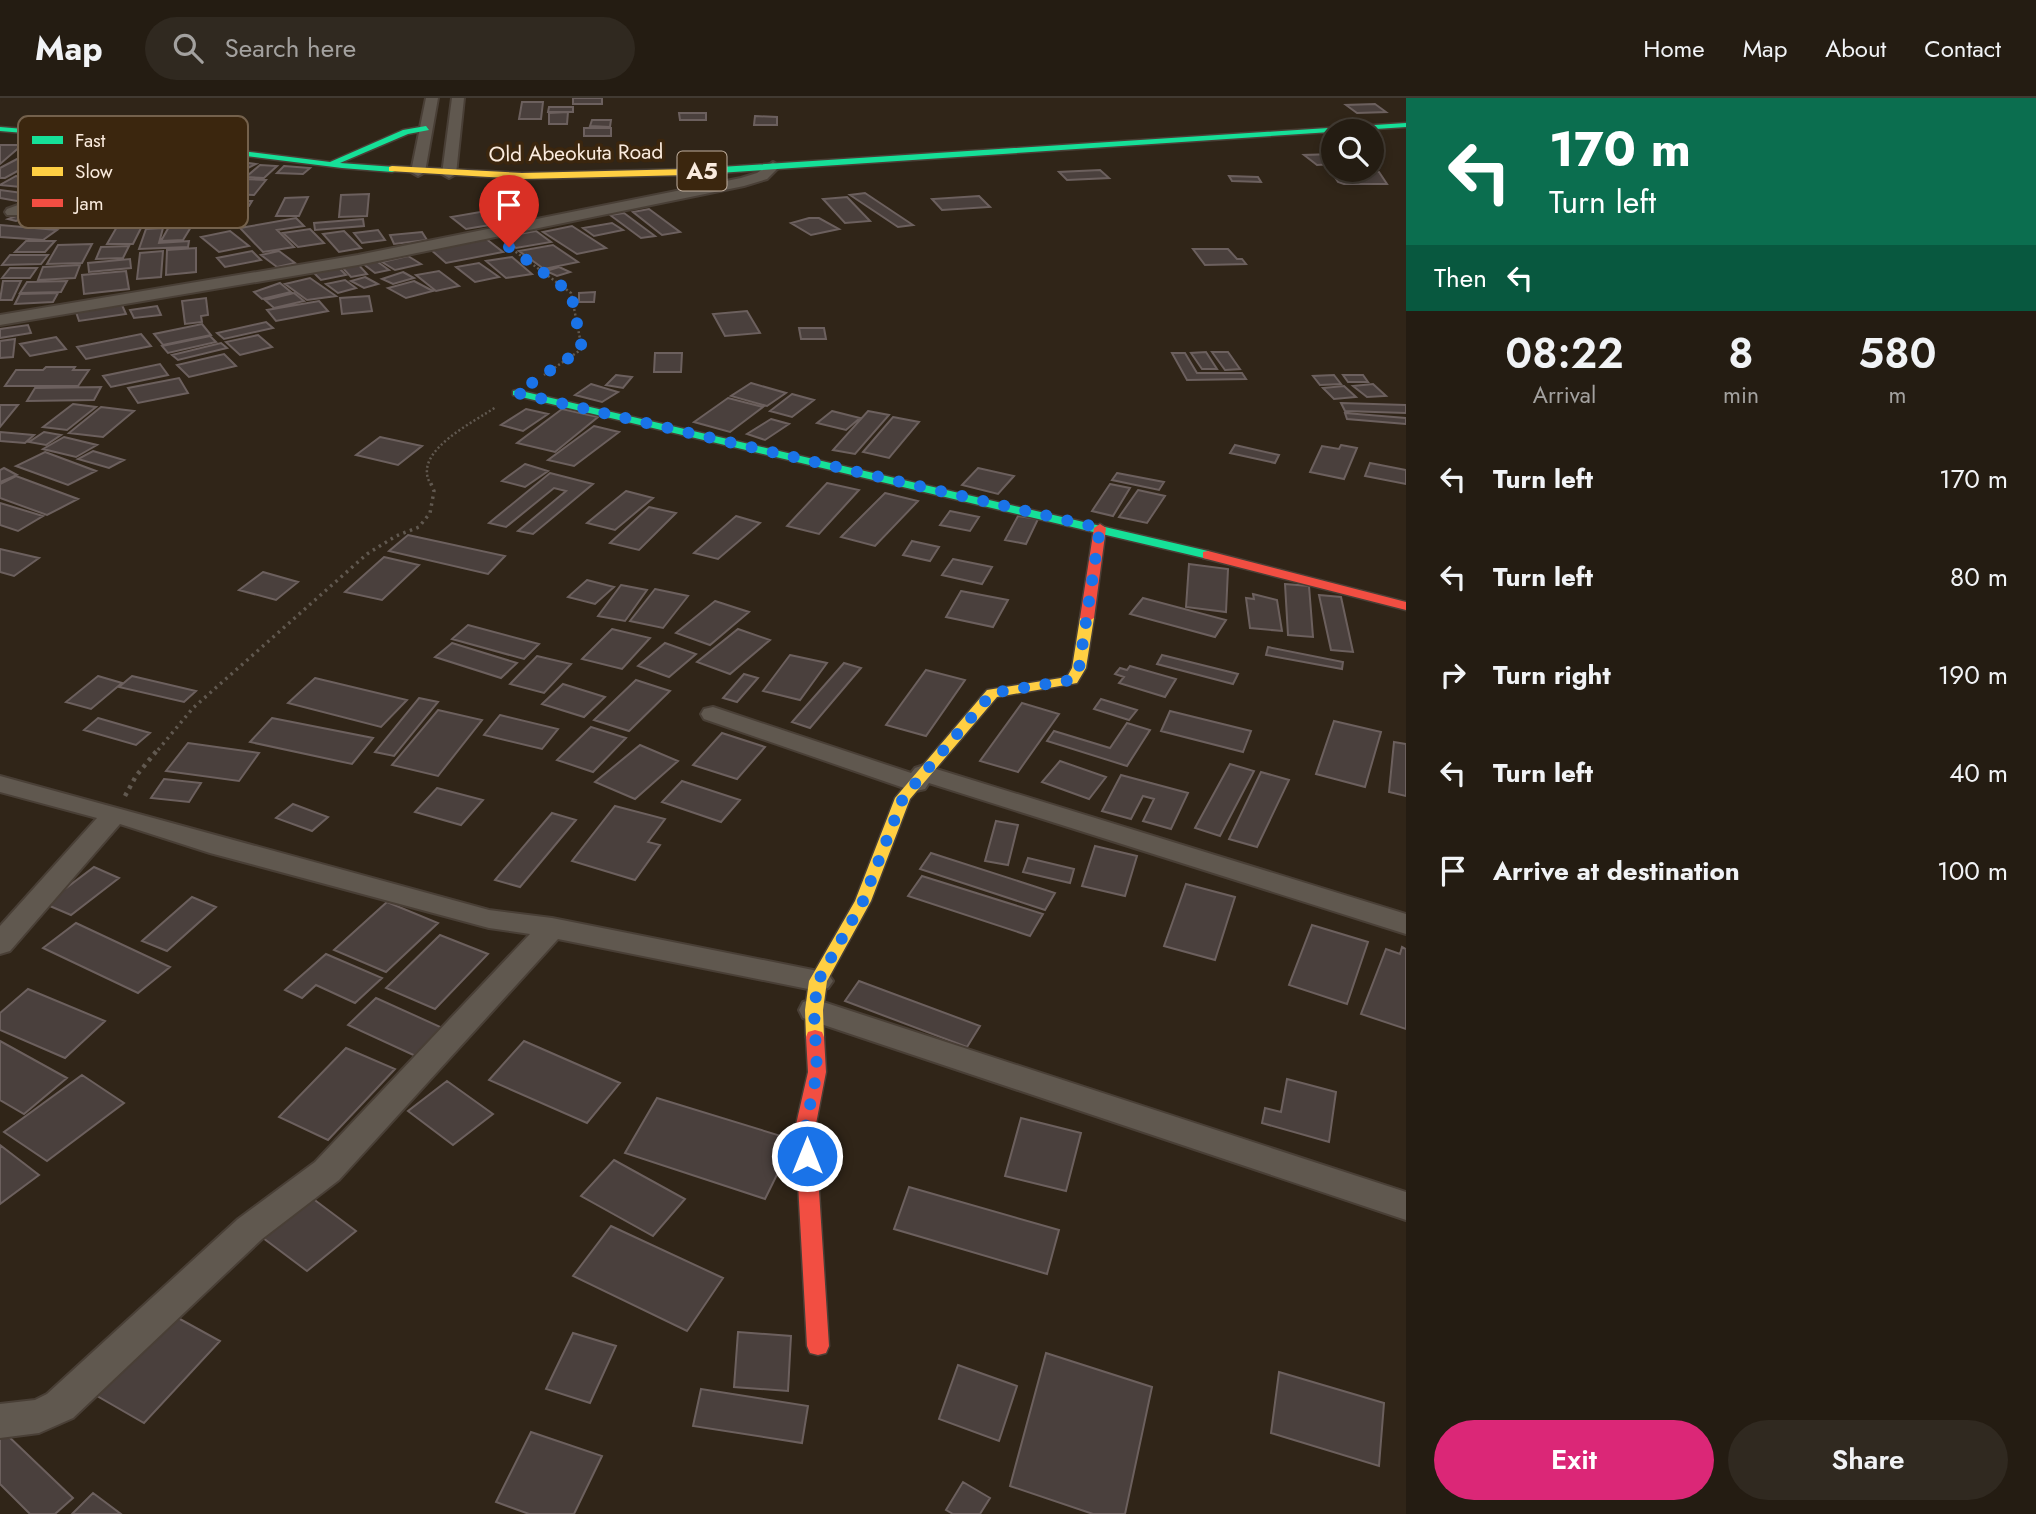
<!DOCTYPE html>
<html lang="en">
<head>
<meta charset="utf-8">
<style>
  body { margin:0; font-family:Jost,sans-serif; background:#302920; color:#f1f3f6; height:100vh; display:flex; flex-direction:column; font-size:26px; white-space:nowrap }
  * { box-sizing:border-box; margin:0 }
  p { font-size:23px; color:#a3a19f }
  .icon { flex:none; width:38px; height:38px; fill:none; stroke:currentColor; stroke-width:2; stroke-linecap:round; stroke-linejoin:round }
  .map { position:relative; flex:1; overflow:hidden }
  .drawer { display:flex; flex-direction:column; background:#241c12; width:630px }
  .drawer>* { flex:none }
  .hud { background:#0b6e4f; color:#fff; overflow:hidden }
  .tools { position:absolute; left:1321px; top:21px; display:grid; gap:14px }
  .tools a { display:grid; place-items:center; width:63px; height:63px; border-radius:50%; background:#241c12; box-shadow:0 4px 10px #0003,0 0 0 2px #413a32; font-size:35px }
  .pin { position:absolute; display:grid; place-items:center; width:60px; height:60px; color:#fff; margin:-72px -30px; border-radius:50% 50% 50% 0; rotate:-45deg; box-shadow:0 0 7px #0007 }
  .pin .icon { rotate:45deg }
  .me { position:absolute; width:77px; margin:-38px; rotate:0deg; stroke-linejoin:round; filter:drop-shadow(0 0 5px #0008) }
  .turn { display:flex; align-items:center; gap:24px; height:147px; padding:0 28px; font-size:32px }
  .turn .icon { width:91px; height:91px; stroke-width:2.5 }
  .turn b { display:block; font-size:49px; line-height:60px }
  .then { display:flex; align-items:center; height:66px; padding:0 28px; background:#0003; gap:14px; font-size:26px }
  .eta { display:flex; justify-content:space-evenly; align-items:center; height:119px; text-align:center }
  .eta b { font-size:42px; font-weight:600; line-height:49px }
  .cta { display:flex; gap:14px; margin-top:auto; padding:14px 28px }
  .cta a { flex:1; height:80px; border-radius:42px; background:#db2777; color:#fff; font-size:28px; font-weight:600; line-height:80px; text-align:center }
  .cta a+a { background:#302920; color:#f1f3f6 }
  ul { padding:0; list-style:none }
  li { display:flex; align-items:center; gap:21px; height:98px; padding:0 28px }
  li div { flex:1 }
  li b { display:block; font-size:26px }
  li em { font-style:normal }
  header { display:flex; align-items:center; gap:42px; box-sizing:border-box; height:98px; padding:0 35px; background:#241c12; border-bottom:2px solid #413a32 }
  header strong { font-size:33px }
  nav { display:flex; gap:38px; margin-inline-start:auto; font-size:24px }
  .search { width:490px; height:63px; background:#302920; display:flex; align-items:center; gap:18px; box-sizing:border-box; padding:0 24px; border-radius:38px; color:#a3a19f; font-size:26px }
  main { display:flex; flex:1; min-height:0 }
  .map>svg:first-child { display:block }
  .building { fill:#4a403d; stroke:#6c605e; stroke-width:2 }
  .lines { fill:none; stroke-linecap:round; stroke-linejoin:round }
  .street-casing { stroke:#493f36; stroke-width:4 }
  .fast-casing { stroke:#493f36; stroke-width:3 }
  .slow-casing { stroke:#493f36; stroke-width:3 }
  .jam-casing { stroke:#493f36; stroke-width:3 }
  .path-far2 { stroke:#615950; stroke-width:2.5; stroke-dasharray:2 2.5; stroke-linecap:butt }
  .path-far1 { stroke:#615950; stroke-width:3.5; stroke-dasharray:2.5 4.5; stroke-linecap:butt }
  .path { stroke:#615950; stroke-width:4.5; stroke-dasharray:3.5 5; stroke-linecap:butt }
  .street { fill:#60584f; fill-rule:evenodd }
  .fast { fill:#16e098; fill-rule:evenodd }
  .slow { fill:#ffcf43; fill-rule:evenodd }
  .jam { fill:#f24e42; fill-rule:evenodd }
  .route { stroke:#1a73e8; stroke-width:12; stroke-dasharray:0 21.6 }
  .labels { text-anchor:middle; dominant-baseline:central; stroke-width:7; stroke-linejoin:round; paint-order:stroke }
  .far-street-label { font-size:21px; fill:#faebde; stroke:#3b260e }
  .shield { fill:#3b260e; stroke:#c1b0a0; stroke-width:2 }
  .shield-label { font-size:23px; font-weight:bold; fill:#faebde }
  .key { fill:#3b260e; stroke:#74614c; stroke-width:2 }
  .key-label { font-size:19px; fill:#faebde }
</style>
</head>
<body>
<header>
<strong>Map</strong>
<div class="search"><svg class="icon" aria-label="search" viewBox="0 0 24 24"><circle cx="10" cy="10" r="6"/><path d="M15 15l6 6"/></svg>Search here</div>
<nav><a>Home</a><a>Map</a><a>About</a><a>Contact</a></nav>
</header>
<main>
<div class="map">
<svg width="1406" height="1416" viewBox="0 0 1406 1416">
  <rect width="100%" height="100%" fill="#302518"/>
  <path class="building" d="M573,0H602V6H573Z
    M522,4H543L541,21H519Z
    M1375,6L1386,14L1357,15L1346,7Z
    M549,9H573V14H548Z
    M568,14L567,26H549V15Z
    M679,15H706V22H680Z
    M755,18L777,19V27H754Z
    M592,22H611L610,29L590,28Z
    M584,30H611V38H584Z
    M0,47H22L0,66Z
    M53,47L63,48L5,80H0V70L34,52L42,53Z
    M1334,56V66L1317,67L1304,57Z
    M224,60L237,61L234,63L256,66L248,70L213,66Z
    M260,67L277,68L264,80L246,79Z
    M284,68L310,70L303,76L277,75Z
    M1334,70L1372,71L1379,74L1387,86H1344L1338,84L1330,72Z
    M1100,72L1109,80L1067,82L1059,74Z
    M16,78L39,81L21,89L0,87Z
    M1229,78L1258,79L1261,84L1232,83Z
    M242,81L266,82L254,97L228,96Z
    M0,92L30,96L17,103L0,100Z
    M865,95L913,127L898,129L850,97Z
    M369,96L367,118L339,119L341,97Z
    M979,98L990,109L942,112L932,101Z
    M308,99L299,118H276L285,100Z
    M847,99L870,123L845,125L823,101Z
    M218,103H252L249,108H215Z
    M503,110L512,118L502,119L508,124L466,131L451,119Z
    M35,111L44,113L16,123L8,121Z
    M649,111L680,134L662,137L633,114Z
    M624,115L655,138L641,140L610,117Z
    M296,120L304,128L277,132L294,149L263,154L240,130Z
    M809,120H819L839,131L811,137L791,125Z
    M363,121L364,128L315,132L314,125Z
    M612,125L623,132L594,138L583,130Z
    M143,126L133,146H107L118,127Z
    M0,127L57,132L43,142L0,139Z
    M170,127H182L181,129H191L183,142L161,143Z
    M572,128L606,150L577,156L543,134Z
    M163,130L159,145L189,143L188,149L139,151L146,131Z
    M310,131L324,145L298,149L283,135Z
    M378,132L385,142L362,145L354,135Z
    M230,133L249,148L219,154L201,139Z
    M344,133L361,150L339,154L323,136Z
    M536,133L551,144L516,150L502,139Z
    M422,134L427,142L394,146L390,137Z
    M485,140L503,154L446,165L429,150Z
    M26,143H55L45,154H15Z
    M92,146L82,165L47,166L58,147Z
    M553,147L578,164L544,171L519,153Z
    M129,148L123,160L96,161L101,149Z
    M196,150V174L166,177L167,152Z
    M1193,151H1228L1237,161H1242L1246,166L1205,167Z
    M163,153L161,179L137,181L140,155Z
    M252,153L261,162L225,169L217,160Z
    M279,153L295,165L277,169L261,157Z
    M10,157H48L41,166L2,167Z
    M408,158L421,166L395,172L382,164Z
    M512,159L532,176L506,180L486,163Z
    M130,161L131,170L89,174L88,165Z
    M375,162L389,172L375,175L362,165Z
    M356,164L367,176L351,179L340,167Z
    M479,165L499,179L475,184L456,169Z
    M80,167L75,180L38,182L43,169Z
    M336,167L346,177L321,182L311,172Z
    M559,169L570,174L557,178L546,173Z
    M10,170H37L30,180H2Z
    M126,173L129,191L84,196L82,177Z
    M439,173L459,188L436,193L416,177Z
    M403,174L414,180L393,186L382,181Z
    M365,179L378,186L364,190L351,183Z
    M310,180L336,198L307,202L285,186Z
    M345,182L356,190L338,195L326,186Z
    M3,183H21L12,202H0Z
    M67,183L61,194L20,195L27,184Z
    M414,183L433,193L406,200L388,190Z
    M280,185L291,194L262,201L254,194Z
    M595,194L594,204H579V195Z
    M58,195L53,204L15,206L20,196Z
    M294,195L304,203L274,210L265,202Z
    M369,198L372,213L342,216L340,200Z
    M206,200L208,217L201,218L202,224L185,226L182,203Z
    M319,203L328,213L276,223L267,212Z
    M122,207L126,216L79,223L76,214Z
    M157,208L161,217L134,220L130,212Z
    M747,213L760,235L725,238L713,216Z
    M266,224L273,230L224,241L217,235Z
    M202,226L211,237L163,247L154,236Z
    M28,227L31,235L0,240V231Z
    M799,230H824L826,241H801Z
    M141,236L151,248L86,261L77,249Z
    M258,237L272,249L240,257L226,244Z
    M210,238L216,244L168,255L162,248Z
    M56,239L66,251L30,258L20,246Z
    M15,241L13,259L0,260V243Z
    M221,245L227,250L178,262L172,257Z
    M1206,254L1217,271H1202L1191,255Z
    M1212,254H1228L1240,271L1225,272Z
    M655,255H682L681,274H654Z
    M1172,255H1185L1197,275H1242L1246,281L1187,282Z
    M224,256L236,268L189,279L177,267Z
    M160,266L168,277L111,289L103,278Z
    M46,269H75L73,272H89L78,288H5L16,272H43Z
    M616,277L632,279L623,290L606,287Z
    M1334,277L1341,286L1320,287L1313,278Z
    M1343,277H1363L1368,284H1348Z
    M179,280L188,295L138,305L128,290Z
    M751,285L786,295L767,308L731,298Z
    M591,286L618,294L602,304L575,297Z
    M1373,286L1386,298L1367,299L1353,288Z
    M1344,288L1356,299L1334,301L1323,290Z
    M101,289L94,302L27,303L35,290Z
    M792,296L814,302L792,319L770,313Z
    M728,300L763,309L730,334L694,324Z
    M1341,305L1406,307V315L1345,313Z
    M73,306L96,309L67,332L43,329Z
    M0,307H18L0,329Z
    M101,309L134,313L103,339L69,335Z
    M526,311L548,316L523,333L501,327Z
    M562,311L598,319L555,354L517,345Z
    M832,313L860,320L846,332L817,325Z
    M868,313L889,317L855,356L833,352Z
    M1345,315L1406,320V326L1347,321Z
    M893,319L919,324L889,360L863,354Z
    M771,321L789,326L765,342L747,336Z
    M594,328L619,334L574,368L548,362Z
    M0,334L34,337L25,345L0,343Z
    M44,334L61,337L46,347L29,344Z
    M64,339L97,347L76,359L43,351Z
    M380,339L422,348L398,367L356,357Z
    M1235,347L1279,357L1275,365L1230,355Z
    M1341,347L1357,350L1344,381L1310,374L1322,348L1339,351Z
    M93,353L124,362L109,370L78,361Z
    M45,354L96,373L68,387L16,368Z
    M1370,365L1406,372V386L1365,378Z
    M525,366L548,373L525,389L502,383Z
    M4,370L17,377L0,384V372Z
    M978,370L1014,378L998,396L962,387Z
    M550,375L593,386L533,436L518,433L566,393L554,390L506,429L489,425Z
    M1117,375L1164,384L1159,392L1112,382Z
    M16,378L78,401L47,417L0,400V386Z
    M827,385L859,392L819,436L787,428Z
    M1110,386L1130,390L1113,418L1092,413Z
    M1138,392L1165,398L1147,425L1119,419Z
    M626,393L653,400L615,432L587,425Z
    M885,395L918,403L875,448L841,439Z
    M0,405L43,418L18,433L0,427Z
    M649,409L676,415L639,452L610,445Z
    M950,413L979,419L970,433L940,427Z
    M736,418L760,425L718,461L694,455Z
    M1018,418L1038,421L1026,446L1005,442Z
    M408,437L505,458L488,476L389,453Z
    M912,443L939,449L930,463L903,457Z
    M0,451L39,460L14,478L0,474Z
    M384,459L419,467L382,502L345,494Z
    M953,461L992,469L982,486L942,477Z
    M1189,466L1228,471L1226,514L1186,509Z
    M263,474L298,484L276,502L239,492Z
    M587,482L614,489L595,506L568,499Z
    M1285,486L1309,488L1313,539L1288,537Z
    M621,487L647,492L625,523L598,518Z
    M655,491L688,498L663,530L630,523Z
    M961,493L1008,502L993,529L946,519Z
    M1253,496L1277,502L1282,533L1250,530L1246,500L1254,501Z
    M1319,497L1341,499L1353,554L1331,552Z
    M1143,500L1226,522L1215,539L1130,516Z
    M715,503L749,514L710,547L676,535Z
    M468,527L539,546L524,561L452,541Z
    M612,531L650,540L622,571L582,561Z
    M738,531L770,542L730,576L697,564Z
    M452,545L517,565L501,580L435,559Z
    M665,545L696,556L669,579L638,568Z
    M1268,549L1343,564L1342,571L1266,557Z
    M790,557L827,565L800,602L763,593Z
    M1162,557L1238,576L1233,586L1157,566Z
    M537,558L571,566L544,595L510,586Z
    M844,565L861,570L810,630L792,624Z
    M1130,568L1176,581L1165,599L1119,585L1124,579L1115,576L1120,570L1127,572Z
    M926,572L965,582L926,638L886,627Z
    M744,576L758,580L737,604L723,600Z
    M98,578L122,585L91,611L66,604Z
    M132,578L196,593L184,604L119,589Z
    M315,580L407,602L381,629L288,605Z
    M636,582L670,593L629,633L594,622Z
    M563,586L605,599L584,619L542,606Z
    M419,600L438,604L394,658L375,654Z
    M1101,601L1137,612L1129,622L1094,611Z
    M1022,605L1059,616L1018,674L980,663Z
    M438,612L482,622L438,678L392,667Z
    M1170,613L1251,633L1243,654L1161,633Z
    M500,617L558,631L542,651L484,637Z
    M98,620L150,635L136,647L84,632Z
    M272,620L373,640L352,666L250,644Z
    M1334,623L1381,634L1365,689L1316,676Z
    M1127,625L1150,632L1127,668L1047,643L1054,633L1110,650Z
    M591,629L626,640L593,674L557,662Z
    M722,635L765,649L737,681L693,667Z
    M1394,644L1406,646V698L1389,694Z
    M188,645L259,655L239,683L166,673Z
    M640,647L678,663L635,701L595,684Z
    M1060,663L1106,679L1089,701L1042,684Z
    M1230,666L1254,673L1220,738L1195,730Z
    M1261,674L1289,682L1257,749L1229,741Z
    M1121,677L1188,695L1171,731L1143,723L1154,701L1143,698L1131,721L1102,713Z
    M164,681L201,685L189,704L151,700Z
    M682,683L740,702L721,724L662,704Z
    M437,690L483,702L461,727L415,714Z
    M293,706L328,719L312,733L276,720Z
    M615,708L665,721L648,744L660,747L635,782L572,763Z
    M552,715L576,722L520,789L495,782Z
    M996,723L1018,727L1008,767L985,763Z
    M1095,748L1137,758L1125,798L1082,788Z
    M931,755L1055,795L1045,812L920,771Z
    M1028,760L1074,771L1070,785L1023,774Z
    M94,769L119,780L71,817L45,806Z
    M922,778L1043,816L1030,838L908,798Z
    M1186,786L1235,799L1215,862L1164,848Z
    M192,799L216,809L167,853L142,843Z
    M387,804L438,825L386,874L334,852Z
    M76,825L170,869L138,895L43,850Z
    M1312,827L1368,844L1347,906L1289,887Z
    M440,837L488,856L435,911L386,890Z
    M1402,849L1406,851V931L1361,916L1386,851L1400,856Z
    M326,856L382,880L355,905L316,887L302,900L285,892Z
    M859,883L980,928L967,949L845,903Z
    M28,891L105,923L65,960L0,932V915Z
    M376,900L447,932L420,960L348,927Z
    M0,943L67,980L24,1016L0,1002Z
    M524,943L620,985L587,1025L489,982Z
    M346,950L395,971L328,1042L279,1019Z
    M82,977L124,1005L47,1063L4,1034Z
    M1287,981L1336,994L1329,1044L1262,1025L1265,1010L1281,1014Z
    M447,983L493,1016L453,1047L408,1013Z
    M657,1000L794,1042L765,1101L625,1055Z
    M1021,1020L1081,1035L1066,1093L1005,1078Z
    M0,1047L39,1077L0,1106Z
    M614,1062L685,1101L653,1138L581,1098Z
    M909,1089L1059,1132L1047,1176L894,1131Z
    M312,1100L356,1133L307,1173L263,1140Z
    M611,1128L723,1180L687,1233L573,1178Z
    M169,1215L220,1243L144,1325L92,1295Z
    M738,1234L791,1238L788,1293L734,1289Z
    M573,1235L616,1248L590,1305L546,1291Z
    M1046,1255L1152,1289L1125,1416H1093L1010,1388Z
    M958,1267L1017,1288L999,1343L939,1321Z
    M1279,1274L1384,1305L1379,1368L1271,1335Z
    M701,1291L808,1308L802,1345L693,1328Z
    M531,1334L602,1358L574,1416H529L496,1404Z
    M5,1335L73,1400L55,1416H30L0,1386V1339Z
    M963,1384L990,1400L980,1416H953L946,1412Z
    M93,1395L121,1416H72Z"/>
  <g class="lines">
    <defs>
      <path id="street" d="M426,0H438L425,74L418,78L411,74Z
        M452,0H464L456,76L449,80L442,76Z
        M191,44L198,48L196,51L17,117H7L5,114L7,111Z
        M773,64L780,68L767,81L744,88L358,167L0,227V217L358,157L741,80L757,75Z
        M713,609L911,675L915,670L924,667L933,670L1406,816V836L929,685L925,691L916,693L907,691L704,621L701,616L704,611Z
        M0,678L489,812L552,820L818,873L828,876L833,883L828,890L818,893L558,841L339,1082L262,1141L73,1320L39,1335L0,1340V1306L35,1302L47,1296L238,1121L315,1064L530,836L489,830L210,755L120,726L10,853L0,856V828L97,720L0,694Z
        M814,901L1406,1094V1122L803,920L799,912L803,904Z"/>
      <path id="fast" d="M1406,25V29L688,77L684,74L688,71Z
        M426,28L429,32L408,36L340,65L395,69V73L392,74L342,70L144,45L0,33V29L144,41L330,64L403,32Z
        M517,292L1208,453L1214,457L1208,461L513,297V293Z"/>
      <path id="slow" d="M392,68L522,75L688,71L692,74L688,77L522,81L389,73V69Z
        M1087,516L1094,520L1086,570L1077,585L997,599L910,701L871,803L827,883L823,912L824,939L822,944H808L806,939L805,912L809,883L855,803L895,700L987,592L1067,579L1072,570L1080,520Z"/>
      <path id="jam" d="M1100,426L1106,430L1094,520L1087,524L1080,520L1094,430Z
        M1208,453L1406,504V512L1203,460V454Z
        M815,932L822,934L824,939L826,974L815,1031L829,1248L826,1255L818,1257L810,1255L807,1248L795,1031L808,974L806,939L808,934Z"/>
    </defs>
    <use href="#street" class="street-casing"/>
    <use href="#fast" class="fast-casing"/>
    <use href="#slow" class="slow-casing"/>
    <use href="#jam" class="jam-casing"/>
    <path class="path-far2" d="M512,151L571,195L582,251L544,277
      M429,383C415,352 474,324 496,309"/>
    <path class="path-far1" d="M158,652L193,610L367,456L396,438L419,429L430,415L434,393L429,381"/>
    <path class="path" d="M125,698L136,678L159,650"/>
    <use href="#street" class="street"/>
    <use href="#fast" class="fast"/>
    <use href="#slow" class="slow"/>
    <use href="#jam" class="jam"/>
  </g>
  <g class="lines">
    <path class="route" d="M509,149L571,195L582,251L517,295L1100,430L1079,570L1072,582L992,595L903,700L863,803L818,883L814,912L817,974L805,1031L807,1058"/>
  </g>
  <g class="labels">
    <g class="far-street-label">
      <text transform="translate(576 55) rotate(-1)">Old Abeokuta Road</text>
    </g>
    <rect class="shield" x="677.5" y="53.5" width="49" height="39" rx="5"/>
    <g class="shield-label">
      <text x="702" y="73">A5</text>
    </g>
  </g>
  <rect x="18" y="18" width="230" height="112" rx="10" class="key"/>
  <rect x="32" y="38" width="31" height="8" fill="#16e098"/>
  <rect x="32" y="69" width="31" height="9" fill="#ffcf43"/>
  <rect x="32" y="101" width="31" height="8" fill="#f24e42"/>
  <g class="key-label">
    <text x="75" y="49">Fast</text>
    <text x="75" y="80">Slow</text>
    <text x="75" y="112">Jam</text>
  </g>
</svg>
<div class="tools">
<a><svg class="icon" aria-label="search" viewBox="0 0 24 24"><circle cx="10" cy="10" r="6"/><path d="M15 15l6 6"/></svg></a>
</div>
<div class="pin" style="left:509px;top:149px;background:#d93025"><svg class="icon" aria-label="arrive" viewBox="0 0 24 24"><path d="M6 21V4h12l-3 4 3 4H6"/></svg></div>
<svg class="me" style="left:807px;top:1058px" viewBox="-20 -20 40 40"><circle r="17" fill="#1a73e8" stroke="#fff" stroke-width="3"/><path d="M0-11L8 9 0 5-8 9z" fill="#fff"/></svg>
</div>
<section class="drawer">
<div class="hud">
<div class="turn"><svg class="icon" aria-label="left" viewBox="0 0 24 24"><path d="M17 20v-9H6M10 6l-5 5 5 5"/></svg><div><b>170 m</b>Turn left</div></div>
<div class="then">Then<svg class="icon" aria-label="left" viewBox="0 0 24 24"><path d="M17 20v-9H6M10 6l-5 5 5 5"/></svg></div>
</div>
<div class="eta">
<div><b>08:22</b><p>Arrival</p></div>
<div><b>8</b><p>min</p></div>
<div><b>580</b><p>m</p></div>
</div>
<ul>
<li><svg class="icon" aria-label="left" viewBox="0 0 24 24"><path d="M17 20v-9H6M10 6l-5 5 5 5"/></svg><div><b>Turn left</b></div><em>170 m</em></li>
<li><svg class="icon" aria-label="left" viewBox="0 0 24 24"><path d="M17 20v-9H6M10 6l-5 5 5 5"/></svg><div><b>Turn left</b></div><em>80 m</em></li>
<li><svg class="icon" aria-label="right" viewBox="0 0 24 24"><path d="M7 20v-9h11M14 6l5 5-5 5"/></svg><div><b>Turn right</b></div><em>190 m</em></li>
<li><svg class="icon" aria-label="left" viewBox="0 0 24 24"><path d="M17 20v-9H6M10 6l-5 5 5 5"/></svg><div><b>Turn left</b></div><em>40 m</em></li>
<li><svg class="icon" aria-label="arrive" viewBox="0 0 24 24"><path d="M6 21V4h12l-3 4 3 4H6"/></svg><div><b>Arrive at destination</b></div><em>100 m</em></li>
</ul>
<div class="cta"><a>Exit</a><a>Share</a></div>
</section>
</main>
</body>
</html>
